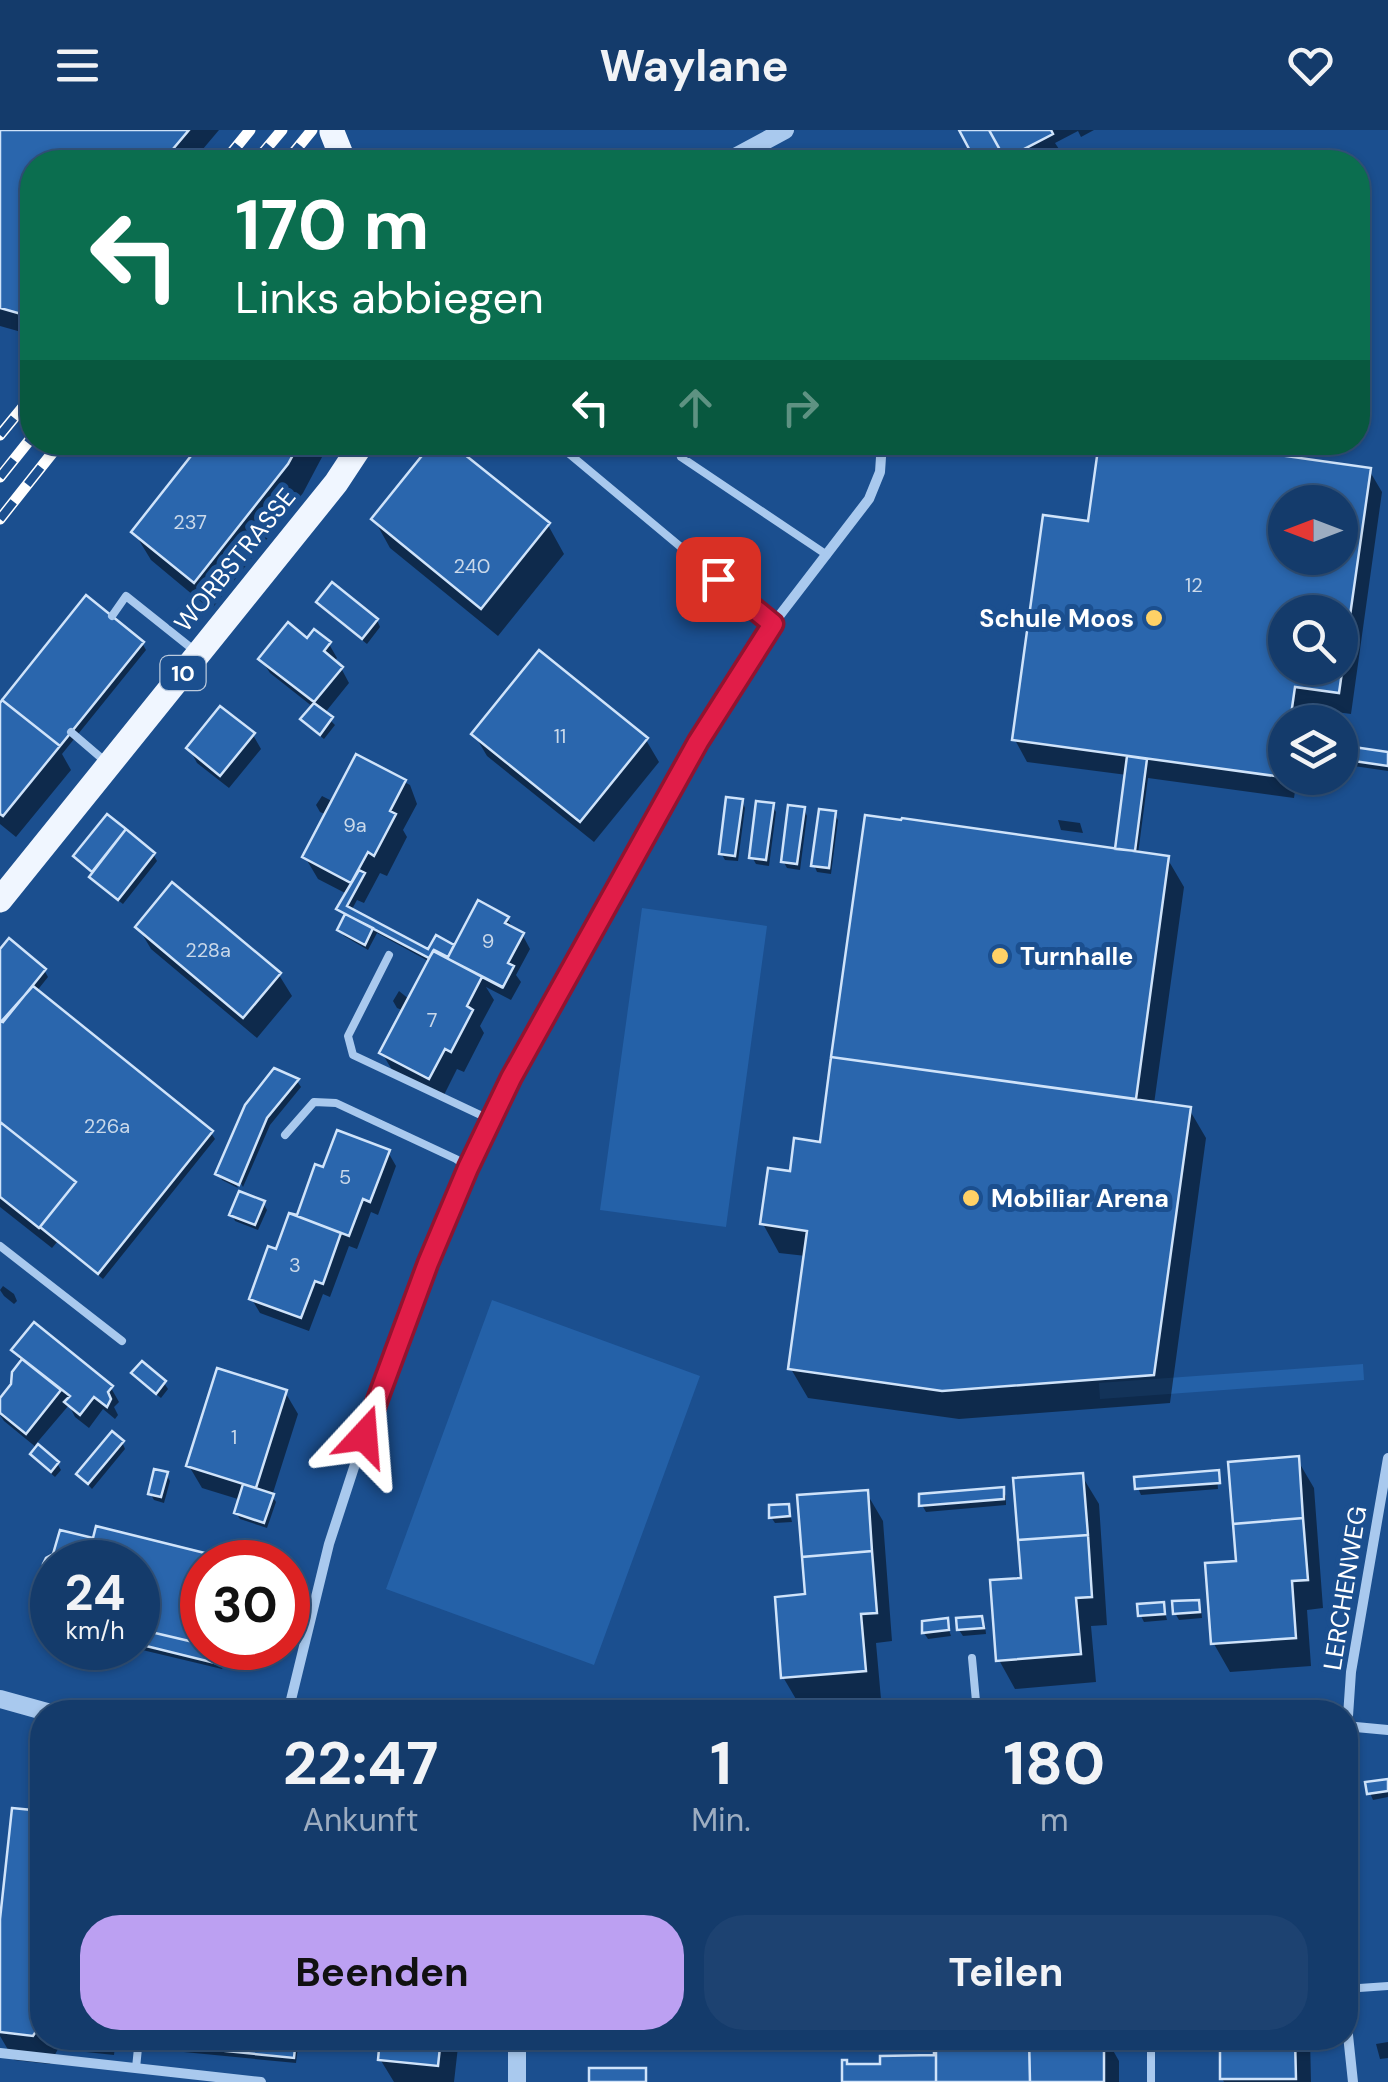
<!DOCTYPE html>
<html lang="de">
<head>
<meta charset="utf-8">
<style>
  body { margin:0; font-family:"DM Sans",sans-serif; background:#1d4271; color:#f1f3f6; height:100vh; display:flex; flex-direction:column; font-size:38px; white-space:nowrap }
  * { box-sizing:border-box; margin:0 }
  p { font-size:32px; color:#9dadc1 }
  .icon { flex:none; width:55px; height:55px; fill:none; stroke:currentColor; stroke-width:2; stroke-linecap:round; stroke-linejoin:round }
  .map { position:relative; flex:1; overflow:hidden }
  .drawer { position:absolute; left:30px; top:1570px; width:1328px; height:350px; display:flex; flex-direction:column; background:#143b6b; border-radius:40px; box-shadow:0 2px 8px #0004,0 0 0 2px #33557e }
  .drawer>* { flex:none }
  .banner { position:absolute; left:20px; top:20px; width:1350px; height:305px; border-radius:40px; box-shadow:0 2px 8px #0004,0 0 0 2px #33557e; background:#0b6e4f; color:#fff; overflow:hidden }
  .needle { width:65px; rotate:270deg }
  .buttons { position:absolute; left:1268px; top:355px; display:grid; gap:20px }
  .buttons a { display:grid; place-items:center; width:90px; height:90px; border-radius:50%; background:#143b6b; box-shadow:0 2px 8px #0004,0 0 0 2px #33557e; font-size:50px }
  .speed { position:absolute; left:30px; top:1410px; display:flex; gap:20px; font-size:50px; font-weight:700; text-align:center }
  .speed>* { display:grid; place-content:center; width:130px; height:130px; border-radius:50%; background:#143b6b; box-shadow:0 2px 8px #0004,0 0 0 2px #33557e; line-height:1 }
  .speed small { font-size:25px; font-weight:400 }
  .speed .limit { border:15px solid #d22; background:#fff; color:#111 }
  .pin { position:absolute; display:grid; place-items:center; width:85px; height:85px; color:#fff; margin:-42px; border-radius:20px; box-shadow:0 5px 15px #0006 }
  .me { position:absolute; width:110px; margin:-55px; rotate:19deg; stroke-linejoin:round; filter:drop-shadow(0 0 8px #0008) }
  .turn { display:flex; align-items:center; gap:35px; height:210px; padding:0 50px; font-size:45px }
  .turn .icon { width:130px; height:130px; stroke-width:2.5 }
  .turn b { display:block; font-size:70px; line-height:85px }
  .lanes { display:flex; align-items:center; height:95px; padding:0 50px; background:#0003; justify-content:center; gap:50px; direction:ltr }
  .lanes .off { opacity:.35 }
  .eta { display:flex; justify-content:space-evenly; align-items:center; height:170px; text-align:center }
  .eta b { font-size:60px; font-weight:700; line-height:70px }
  .button { display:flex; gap:20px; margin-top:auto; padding:20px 50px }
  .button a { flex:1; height:115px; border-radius:40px; background:#bca0f2; color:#111; font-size:40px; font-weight:700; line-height:115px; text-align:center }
  .button a+a { background:#1d4271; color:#f1f3f6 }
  header { display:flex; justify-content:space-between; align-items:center; height:130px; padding:0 50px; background:#143b6b; font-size:45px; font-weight:700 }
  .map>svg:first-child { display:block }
  .pitch { fill:#2461a8 }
  .shadow { fill:#0007; fill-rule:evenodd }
  .building { fill:#2a66ad; stroke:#cfe3fa; stroke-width:2.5; fill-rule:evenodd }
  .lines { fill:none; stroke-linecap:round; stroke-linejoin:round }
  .service { stroke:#a9c9ee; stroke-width:8 }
  .minor { stroke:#a9c9ee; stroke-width:10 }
  .tertiary { stroke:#a9c9ee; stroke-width:18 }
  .primary { stroke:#f0f6ff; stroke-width:25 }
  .rail-casing { stroke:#fff; stroke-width:11 }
  .rail { stroke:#1b4f8f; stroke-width:8; stroke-dasharray:22; stroke-linecap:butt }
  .route-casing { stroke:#92132f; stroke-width:25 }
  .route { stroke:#e11d48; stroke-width:18 }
  .poi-dot { fill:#ffd166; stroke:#1b4f8f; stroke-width:4 }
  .labels { text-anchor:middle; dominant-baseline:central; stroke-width:10; stroke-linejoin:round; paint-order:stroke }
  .number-label { font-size:20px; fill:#cad9ea }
  .shield { fill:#1b4f8f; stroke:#bbcadd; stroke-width:2.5 }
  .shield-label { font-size:22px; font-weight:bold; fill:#fff }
  .street-label { font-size:25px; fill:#fff; stroke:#1b4f8f }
  .poi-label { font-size:25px; font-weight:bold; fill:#fff; stroke:#1b4f8f; text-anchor:start }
</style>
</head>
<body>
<header><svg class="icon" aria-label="menu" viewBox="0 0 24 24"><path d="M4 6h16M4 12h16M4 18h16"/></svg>Waylane<svg class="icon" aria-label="heart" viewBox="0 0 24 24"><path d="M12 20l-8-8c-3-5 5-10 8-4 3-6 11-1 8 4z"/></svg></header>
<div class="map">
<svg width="1388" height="1952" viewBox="0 0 1388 1952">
  <rect width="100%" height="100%" fill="#1b4f8f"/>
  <path class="pitch" d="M642,778L767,796L726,1097L600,1080Z
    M492,1170L700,1246L594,1535L386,1459Z
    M1363,1234L1364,1250L1100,1269L1099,1253Z"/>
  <path class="shadow" d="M0,0H219L192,32H32V205L0,196Z
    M962,0H1094L1081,7L1078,1L1055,13L1059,19L1033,32H979Z
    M205,312H330L303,363L211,480L151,430L134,402Z
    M1369,340L1382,362L1351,584L1307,578L1305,592H1285V648H1297L1294,668L1148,648L1138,724L1167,728L1184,757L1154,974L1189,979L1206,1008L1170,1273L959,1289L808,1268L791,1239L806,1126L779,1123L763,1094L792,1044L822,1015L867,688L1117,721L1127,645L1027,632L1015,610L1090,394ZM1285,372H1340V428H1285ZM1285,482H1340V538H1285Z
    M374,389L548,395L564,424L498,506L390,418Z
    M319,472L377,490L380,497L367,514L323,479Z
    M142,513L146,520L62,624L71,640L16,707L0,694V577Z
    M329,514L337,528L334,532L341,538L349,553L324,584L335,595L324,609L307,596L303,590L313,577L270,543L261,529Z
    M474,604L646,610L659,632L594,712L487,626Z
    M253,605L261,619L229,658L197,633L189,618Z
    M1340,618L1388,624V641L1340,634Z
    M357,627L410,655L417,674L403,700L407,707L387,746L380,743L364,773L357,770L351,781L429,822L437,808L454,819L507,788L514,800L522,804L530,819L516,845L521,852L511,870L486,857L494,870L480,896L484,903L464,942L457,939L442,969L395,945L382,923L404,881L397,878L393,871L399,861L410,870L430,832L377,803L368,820L344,806L340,800L347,787L339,779L347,764L318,749L305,727L327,685L320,682L316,675L322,666L334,672Z
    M742,671L745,678L738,731L725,730L721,723Z
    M772,675L776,682L769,736L756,734L752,727Z
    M804,679L807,686L800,740L787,738L783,731Z
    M834,683L838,690L831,744L817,742L814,735Z
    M107,688L153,724L157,731L123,774L95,753L92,747L94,744L79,733L76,727Z
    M1058,690L1080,693L1083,703L1061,700Z
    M138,797L279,845L292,866L257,908L151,819Z
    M0,823L44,840L48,847L36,862L211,1003L215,1009L103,1149L57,1112L52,1118L0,1077V896L4,894L0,891Z
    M275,941L297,951L301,957L270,995L243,1057L235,1042L231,1045L238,1058L222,1050L218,1044Z
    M388,1022L396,1036L378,1085L371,1082L357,1119L349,1116L330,1167L323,1164L309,1201L260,1183L251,1168L298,1088L317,1038L325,1040Z
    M263,1073L267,1080L258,1100L235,1091L232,1084Z
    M3,1156L14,1164L17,1171L14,1174L4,1166L0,1160Z
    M14,1220L111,1258L119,1272L114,1277L118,1285L115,1289L103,1279L89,1298L75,1287L69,1275L35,1315L57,1333L61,1340L55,1347L37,1331L33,1324L37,1318L4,1291L0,1285V1272L14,1255L22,1234Z
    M134,1244L164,1253L168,1259L161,1268L138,1250Z
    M285,1262L298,1284L272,1366L276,1372L267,1398L240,1389L236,1383L241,1370L202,1358L189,1336Z
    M122,1312L125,1319L92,1359L79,1345Z
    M1297,1329L1314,1358L1323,1478L1307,1480L1311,1536L1230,1542L1214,1514L1239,1434Z
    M166,1344L170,1351L164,1373L154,1370L150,1363Z
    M1082,1346L1099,1374L1107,1495L1091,1496L1096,1552L1015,1559L999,1530L1024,1450Z
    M1217,1346L1218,1359L1141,1365L1138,1358Z
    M1002,1360L1006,1366V1375L926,1382L922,1375Z
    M866,1362L883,1391L892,1511L876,1513L881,1569L800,1576L783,1547L808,1466Z
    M788,1376L792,1392L775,1393L771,1387Z
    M98,1399L231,1432H202V1518H241L236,1540L223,1537L222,1539L134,1518H138V1432H52V1488L44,1474L49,1450L45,1435L95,1411Z
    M1197,1472L1201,1478L1202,1488L1179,1490L1175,1483Z
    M1163,1475L1167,1490L1144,1492L1141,1486Z
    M981,1489L985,1495L986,1504L963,1506L959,1500Z
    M946,1491L951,1506L928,1509L924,1503Z
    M1388,1651V1667L1373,1670L1370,1663Z
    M14,1681L42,1684V1908H116L114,1925L58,1919L50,1934L14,1930L0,1906V1812Z
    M160,1908H299L296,1933L163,1920L159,1914Z
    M383,1908H459L454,1952H394L380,1929Z
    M1031,1908H1106L1119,1931V1952H844L848,1937L883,1936L937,1928L1031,1910Z
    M1230,1908H1310L1311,1952H1224L1222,1948L1230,1918Z
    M1388,1912V1928L1380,1929L1376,1914Z"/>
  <path class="building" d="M0,0H189L162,32H32V187L0,178Z
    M959,0H989L1005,29L998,32H976Z
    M989,0H1051L1053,4L1005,29Z
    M202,312H300L288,334L194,453L131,402Z
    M433,312H449L550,393L481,479L371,389Z
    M1099,312H1186L1371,338L1339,563L1295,557L1290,592H1285L1282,647L1012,610L1043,385L1088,391ZM1285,372H1340V428H1285ZM1285,482H1340V538H1285Z
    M332,452L378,489L362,509L316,472Z
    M86,465L144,512L60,616L2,570Z
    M288,492L307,508L314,499L331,512L324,521L343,537L314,572L258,529Z
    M539,520L648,608L580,692L471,604Z
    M2,570L60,616L3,686L0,684V573Z
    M314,573L333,587L320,605L300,589Z
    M220,576L255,603L220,646L186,618Z
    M1340,615L1388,622V636L1340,629Z
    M356,624L406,650L390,681L396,684L374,726L368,722L351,753L302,727Z
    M1127,626L1147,629L1135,721L1115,719Z
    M726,667L743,669L735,726L719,724Z
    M756,671L774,673L766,730L749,728Z
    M788,675L805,677L797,734L781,732Z
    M819,679L836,681L829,738L811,736Z
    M107,684L126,699L92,742L73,726Z
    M865,685L901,690L902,688L1169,726L1136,969L831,927Z
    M126,699L155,723L118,770L89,747Z
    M359,740L365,743L347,776L428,819L436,805L454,815L448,827L434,820L429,828L336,779Z
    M172,752L281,843L243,888L135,797Z
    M478,770L509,787L505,793L524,803L508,833L514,836L503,857L433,821L448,827Z
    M345,784L373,798L365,815L337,800Z
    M9,808L46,839L3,892L0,890V819Z
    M433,821L503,858L482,847L467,876L473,880L451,922L445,919L429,949L379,923Z
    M33,856L213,1001L98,1144L40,1097L76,1052L0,992V893Z
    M831,927L1191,977L1154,1245L942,1261L788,1239L807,1101L760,1094L768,1038L790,1041L794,1008L820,1012Z
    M274,938L299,949L267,988L239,1055L215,1044L245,975Z
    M0,992L76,1052L39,1098L0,1067Z
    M337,1000L390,1020L370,1072L363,1069L349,1106L289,1083L297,1085L315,1034L323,1037Z
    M239,1061L265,1071L255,1095L229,1085Z
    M289,1083L341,1103L323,1154L315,1151L301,1188L249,1169L268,1116L276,1119Z
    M34,1192L113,1256L108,1262L111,1269L107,1277L94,1267L80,1285L64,1272L70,1266L11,1220Z
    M22,1229L61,1260L26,1304L0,1283V1268L11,1254L12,1242Z
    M142,1231L166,1251L156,1264L131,1243Z
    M217,1238L287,1260L256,1358L186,1336Z
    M112,1301L124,1311L88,1354L76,1344Z
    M38,1314L59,1332L51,1342L30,1324Z
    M1299,1326L1303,1388L1233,1394L1228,1332Z
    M154,1339L168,1342L161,1367L148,1364Z
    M1219,1340L1220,1353L1135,1359L1134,1347Z
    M1083,1343L1088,1405L1018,1410L1013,1348Z
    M243,1354L274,1364L264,1393L234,1383Z
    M1004,1357V1369L919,1376V1364Z
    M868,1360L872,1421L802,1427L797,1365Z
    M789,1374L790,1386L769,1388V1375Z
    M1303,1388L1308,1450L1292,1451L1296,1508L1211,1514L1205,1433L1236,1431L1233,1394Z
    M96,1396L241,1432H202V1514L138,1499V1432H52V1477L41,1474L47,1450L43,1442V1434L46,1428L53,1424L60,1400L93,1408Z
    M1088,1405L1092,1467L1076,1468L1081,1524L996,1531L990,1450L1021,1448L1018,1410Z
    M872,1421L877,1483L861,1484L866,1541L781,1548L775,1467L805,1464L802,1427Z
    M1199,1470L1200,1482L1173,1484L1172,1471Z
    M1164,1472L1165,1484L1138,1486L1137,1474Z
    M982,1486L984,1498L957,1500L956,1488Z
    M948,1488L949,1500L922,1503V1491Z
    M138,1499L202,1514V1518L223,1519L219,1534L138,1514Z
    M1388,1649V1661L1367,1664L1365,1652Z
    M12,1678L42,1681V1892L33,1906L0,1902V1789Z
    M157,1908H296L294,1928L157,1914Z
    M380,1908H441L438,1936L378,1930Z
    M974,1908H1029L1030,1952H936V1917H974Z
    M1029,1908H1104V1952H1030Z
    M1227,1908H1295L1296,1949H1220V1916H1227Z
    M934,1917H936V1952H842V1930H847V1934H880V1926L934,1925Z
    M589,1938H646V1952H589Z"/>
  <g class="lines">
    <path class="service" d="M555,312L773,494
      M704,312L681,327L827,425
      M112,486L126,466L195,521
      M71,602L106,632
      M389,825L348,906L353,925L491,990
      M285,1005L314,972L336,973L456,1029L469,1038
      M0,1116L122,1211
      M972,1528L977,1582
      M1345,1859L1388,1856
      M1151,1908V1952
      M136,1938L139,1908"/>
    <path class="minor" d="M288,1582L329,1414L376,1270L428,1133L491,990L606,774L698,612L773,494L869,369L880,342L882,312
      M1345,1596L1388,1600
      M1345,1630L1351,1542L1388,1328
      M1345,1877L1353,1952
      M0,1923L261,1952"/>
    <path class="tertiary" d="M726,32L785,0
      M0,1569L47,1582
      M517,1908V1952"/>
    <path class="primary" d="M332,2L344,32
      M0,770L336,353L363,312"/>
    <defs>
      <path id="rail" d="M224,32L250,0
        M255,32L282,0
        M286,32L312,0
        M0,305L32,266
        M0,347L32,307
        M0,389L61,312"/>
    </defs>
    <use href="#rail" class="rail-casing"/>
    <use href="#rail" class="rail"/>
  </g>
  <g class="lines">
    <defs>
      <path id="route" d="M364,1306L428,1133L468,1038L511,948L698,612L773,494L718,449"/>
    </defs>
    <use href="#route" class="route-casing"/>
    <use href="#route" class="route"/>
  </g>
  <g class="poi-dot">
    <circle cx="1154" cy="488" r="10"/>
    <circle cx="1000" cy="826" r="10"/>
    <circle cx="971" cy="1068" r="10"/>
  </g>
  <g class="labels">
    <g class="number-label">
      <text x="190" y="392">237</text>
      <text x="472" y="436">240</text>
      <text x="1194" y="455">12</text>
      <text x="560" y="606">11</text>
      <text x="355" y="695">9a</text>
      <text x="488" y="811">9</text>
      <text x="208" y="820">228a</text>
      <text x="432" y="890">7</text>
      <text x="107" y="996">226a</text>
      <text x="345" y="1047">5</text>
      <text x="295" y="1135">3</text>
      <text x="234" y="1307">1</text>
    </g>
    <rect class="shield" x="160.5" y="526" width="45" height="34" rx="8"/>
    <g class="shield-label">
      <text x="183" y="543">10</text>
    </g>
    <g class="street-label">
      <text transform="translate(235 430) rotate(-51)">WORBSTRASSE</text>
      <text transform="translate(1345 1458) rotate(-81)">LERCHENWEG</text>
    </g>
    <g class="poi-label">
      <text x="1134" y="488" text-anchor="end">Schule Moos</text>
      <text x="1020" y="826">Turnhalle</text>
      <text x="991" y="1068">Mobiliar Arena</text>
    </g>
  </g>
</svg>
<div class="buttons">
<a><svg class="needle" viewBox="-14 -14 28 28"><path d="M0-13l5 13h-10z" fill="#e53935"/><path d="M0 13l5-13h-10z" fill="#9dadc1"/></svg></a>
<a><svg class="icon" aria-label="search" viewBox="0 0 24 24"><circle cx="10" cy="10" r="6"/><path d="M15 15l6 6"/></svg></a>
<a><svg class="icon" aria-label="layers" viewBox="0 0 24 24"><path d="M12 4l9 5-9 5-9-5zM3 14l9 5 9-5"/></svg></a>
</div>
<div class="speed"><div>24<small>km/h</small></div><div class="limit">30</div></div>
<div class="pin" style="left:718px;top:449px;background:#d93025"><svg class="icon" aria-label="arrive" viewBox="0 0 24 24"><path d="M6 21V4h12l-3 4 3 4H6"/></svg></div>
<svg class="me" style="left:364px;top:1306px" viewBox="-20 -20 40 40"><path d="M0-17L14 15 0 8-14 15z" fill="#e11d48" stroke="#fff" stroke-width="4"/></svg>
<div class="banner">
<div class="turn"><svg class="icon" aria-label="left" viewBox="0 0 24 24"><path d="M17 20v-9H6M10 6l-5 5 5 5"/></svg><div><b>170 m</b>Links abbiegen</div></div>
<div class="lanes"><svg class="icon" aria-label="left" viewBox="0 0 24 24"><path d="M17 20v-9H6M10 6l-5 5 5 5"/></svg><svg class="icon off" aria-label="ahead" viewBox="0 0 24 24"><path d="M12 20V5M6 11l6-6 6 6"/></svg><svg class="icon off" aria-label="right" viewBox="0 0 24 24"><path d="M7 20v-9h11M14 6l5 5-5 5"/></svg></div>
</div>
<section class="drawer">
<div class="eta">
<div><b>22:47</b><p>Ankunft</p></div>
<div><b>1</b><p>Min.</p></div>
<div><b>180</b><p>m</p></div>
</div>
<div class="button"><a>Beenden</a><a>Teilen</a></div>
</section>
</div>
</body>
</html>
